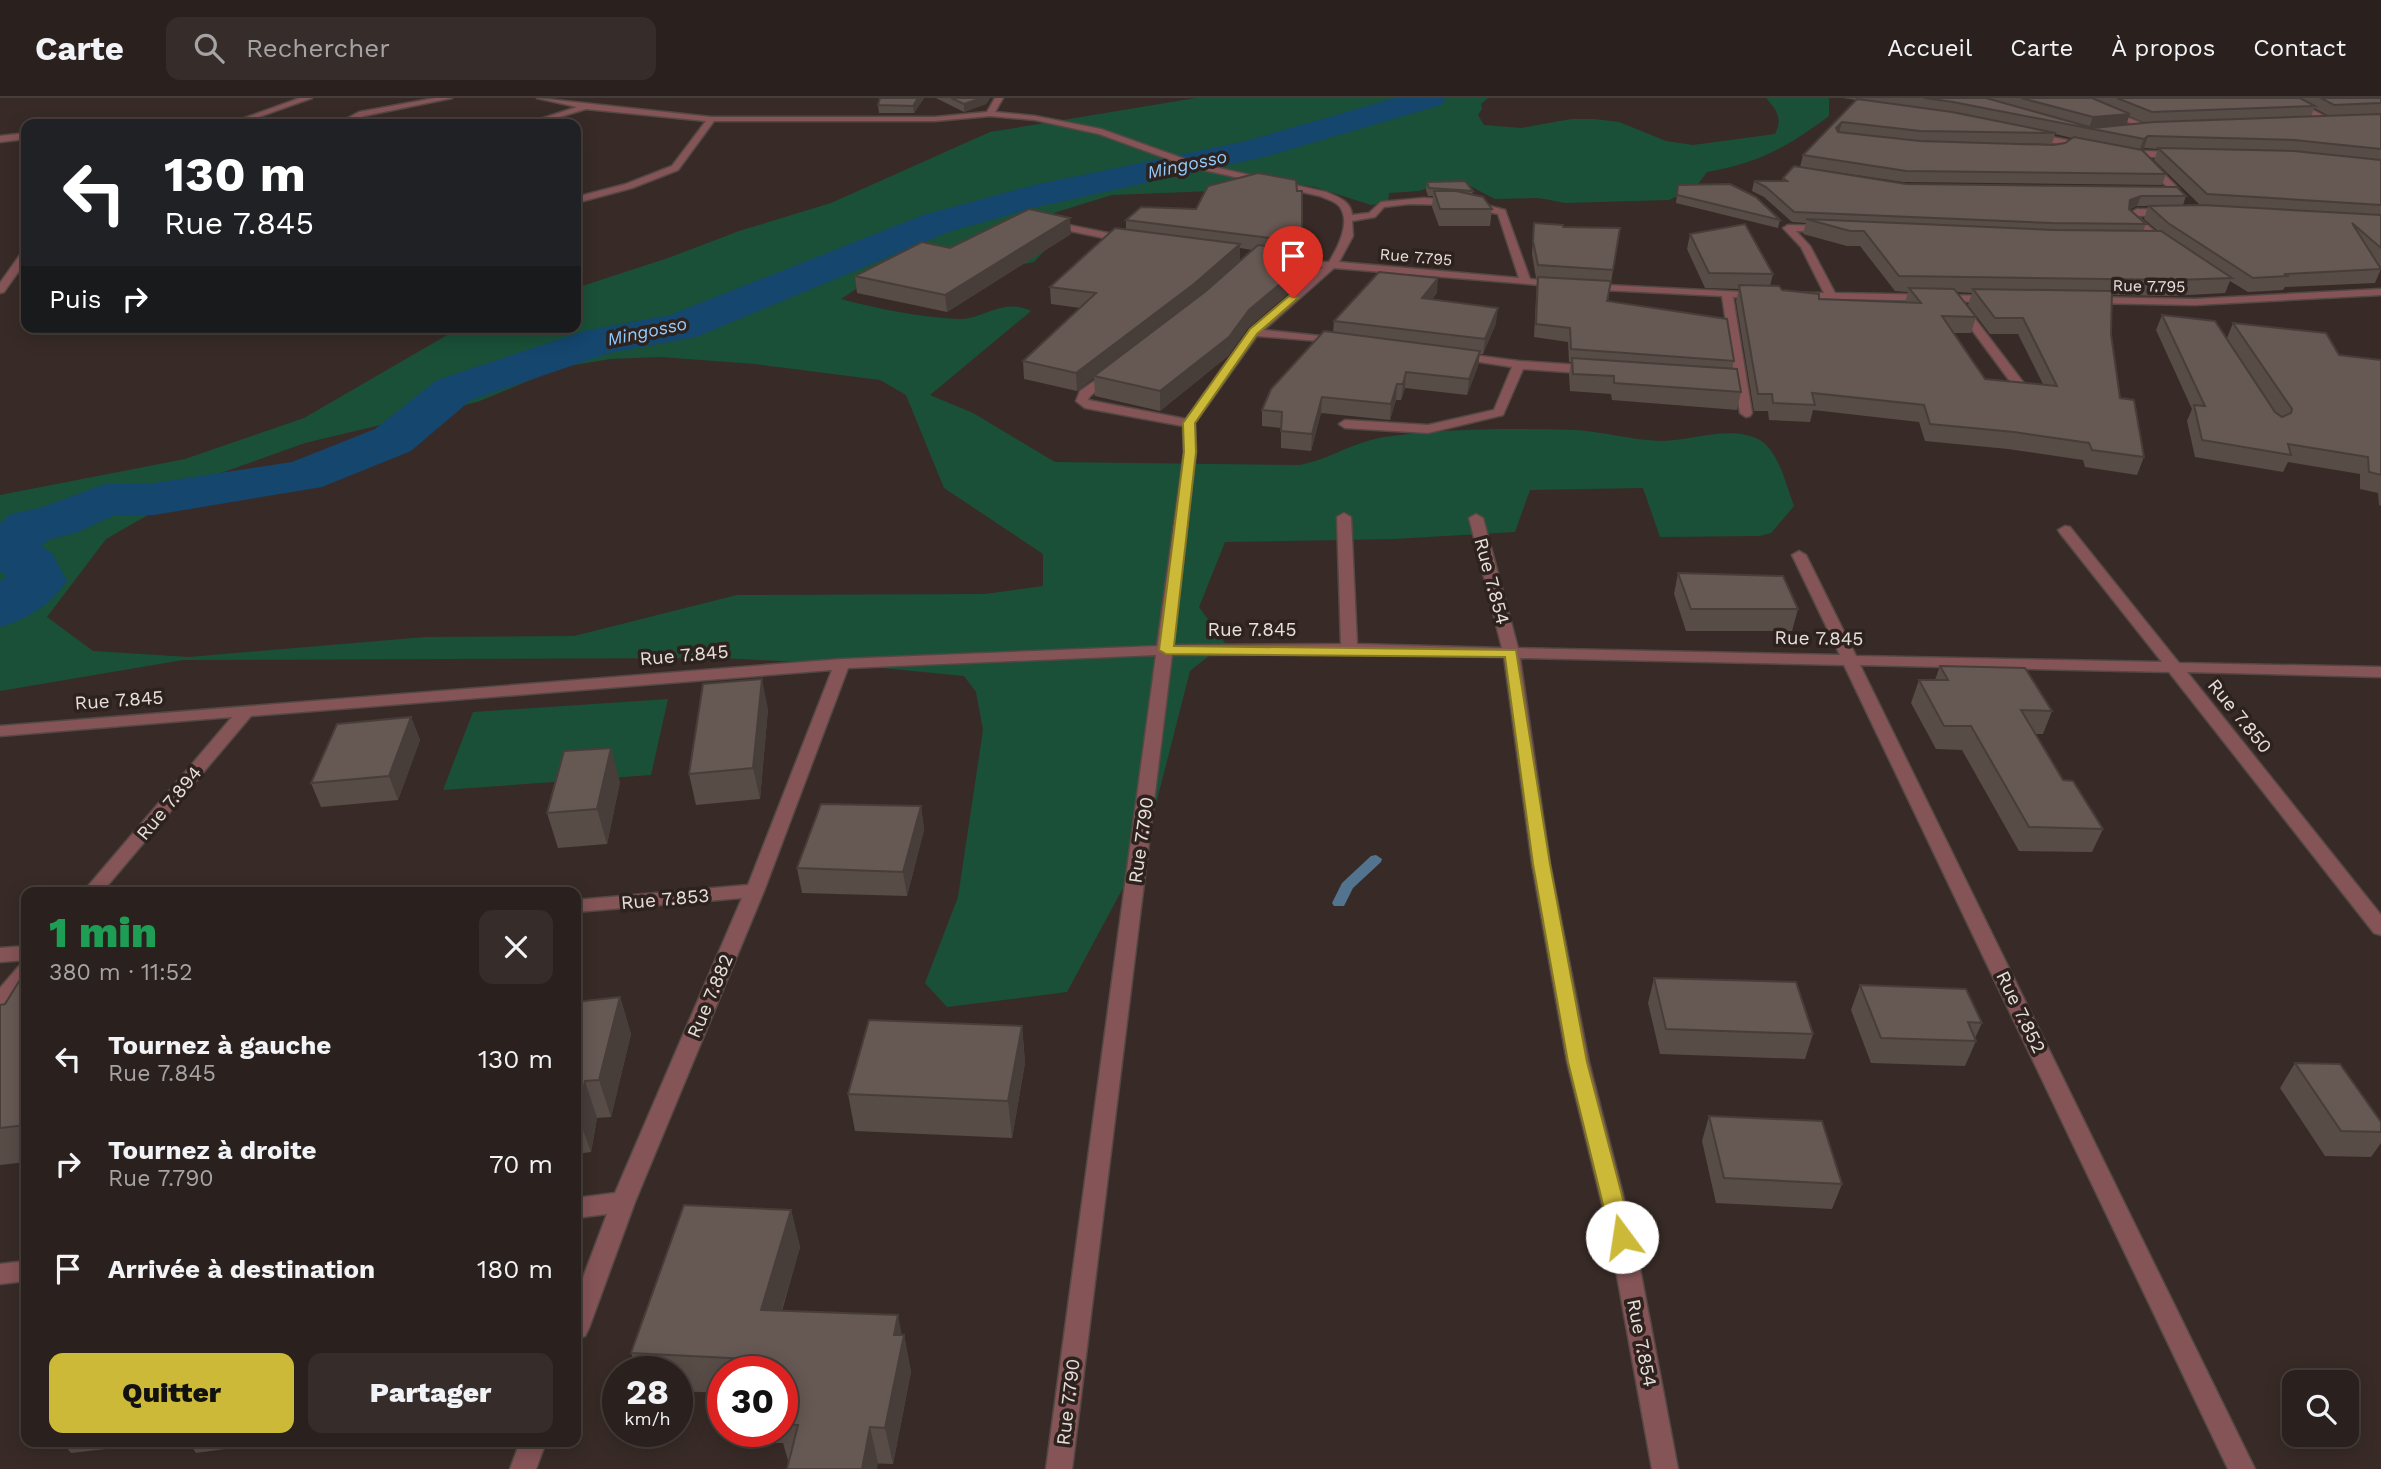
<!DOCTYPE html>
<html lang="fr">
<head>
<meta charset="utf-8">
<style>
  body { margin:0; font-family:"Work Sans",sans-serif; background:#362d2a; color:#f1f3f6; height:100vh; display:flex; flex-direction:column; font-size:26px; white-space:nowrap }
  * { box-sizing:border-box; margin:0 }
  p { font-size:23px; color:#a5a3a4 }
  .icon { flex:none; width:38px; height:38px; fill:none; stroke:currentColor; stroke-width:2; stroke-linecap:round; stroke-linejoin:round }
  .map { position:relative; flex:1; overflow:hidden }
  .drawer { position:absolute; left:21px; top:789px; width:560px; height:560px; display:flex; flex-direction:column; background:#2a201d; border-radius:14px; box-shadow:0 4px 18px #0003,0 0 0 2px #463e3b }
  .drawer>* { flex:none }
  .top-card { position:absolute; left:21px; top:21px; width:560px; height:214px; border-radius:14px; box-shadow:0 4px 18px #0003,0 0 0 2px #463e3b; background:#202124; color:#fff; overflow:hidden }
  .fabs { position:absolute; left:2282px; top:1272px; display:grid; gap:14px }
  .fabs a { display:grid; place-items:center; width:77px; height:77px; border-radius:14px; background:#2a201d; box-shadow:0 4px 18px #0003,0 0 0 2px #463e3b; font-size:35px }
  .speed { position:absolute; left:602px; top:1258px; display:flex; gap:14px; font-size:35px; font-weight:700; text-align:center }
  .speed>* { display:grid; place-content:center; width:91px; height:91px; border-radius:50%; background:#2a201d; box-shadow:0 4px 18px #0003,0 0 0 2px #463e3b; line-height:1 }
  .speed small { font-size:18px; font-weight:400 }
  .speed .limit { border:10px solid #d22; background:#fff; color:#111 }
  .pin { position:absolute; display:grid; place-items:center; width:60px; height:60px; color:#fff; margin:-72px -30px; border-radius:50% 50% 50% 0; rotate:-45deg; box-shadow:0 0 7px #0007 }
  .pin .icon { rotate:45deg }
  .me { position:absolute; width:77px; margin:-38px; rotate:346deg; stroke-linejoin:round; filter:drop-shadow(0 0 5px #0008) }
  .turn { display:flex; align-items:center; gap:24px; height:147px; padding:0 28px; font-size:32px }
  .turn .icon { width:91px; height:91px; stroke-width:2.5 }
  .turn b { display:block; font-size:49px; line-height:60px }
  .then { display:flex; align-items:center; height:66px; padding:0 28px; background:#0003; gap:14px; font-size:26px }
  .round { display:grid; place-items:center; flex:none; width:74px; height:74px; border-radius:14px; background:#362d2a }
  .head { display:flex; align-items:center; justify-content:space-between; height:119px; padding:0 28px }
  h1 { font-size:42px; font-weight:800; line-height:52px; color:#1e9e55 }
  .action { display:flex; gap:14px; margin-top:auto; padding:14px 28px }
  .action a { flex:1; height:80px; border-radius:14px; background:#cdb938; color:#111; font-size:28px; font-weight:800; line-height:80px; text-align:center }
  .action a+a { background:#362d2a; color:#f1f3f6 }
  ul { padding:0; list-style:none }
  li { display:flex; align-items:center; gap:21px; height:105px; padding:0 28px }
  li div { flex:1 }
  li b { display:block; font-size:26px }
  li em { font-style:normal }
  header { display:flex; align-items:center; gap:42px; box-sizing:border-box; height:98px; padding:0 35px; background:#2a201d; border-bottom:2px solid #463e3b }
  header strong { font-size:33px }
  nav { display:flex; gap:38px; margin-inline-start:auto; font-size:24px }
  .search { width:490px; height:63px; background:#362d2a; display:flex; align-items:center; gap:18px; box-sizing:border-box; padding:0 24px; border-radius:14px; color:#a5a3a4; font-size:26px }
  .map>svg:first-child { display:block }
  .green { fill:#1a5038; fill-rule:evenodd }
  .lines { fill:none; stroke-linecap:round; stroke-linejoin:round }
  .stream { fill:#53748f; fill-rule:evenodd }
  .river { fill:#14466e; fill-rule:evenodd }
  .minor-casing { stroke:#544844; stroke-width:3 }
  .minor { fill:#855457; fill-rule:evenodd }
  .wall { fill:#584c47; fill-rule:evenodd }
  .shaded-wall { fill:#473e3a }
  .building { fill:#665853; stroke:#473e3a; stroke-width:2 }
  .route { fill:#cdb938; stroke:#857824; stroke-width:2 }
  .labels { text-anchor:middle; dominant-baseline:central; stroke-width:7; stroke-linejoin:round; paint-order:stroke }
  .far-street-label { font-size:16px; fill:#e7dfdc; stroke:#2d221d }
  .far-water-label { font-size:18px; font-style:italic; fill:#93cbfe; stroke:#2d221d }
  .street-label { font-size:19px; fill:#e7dfdc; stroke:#2d221d }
</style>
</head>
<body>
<header>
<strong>Carte</strong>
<div class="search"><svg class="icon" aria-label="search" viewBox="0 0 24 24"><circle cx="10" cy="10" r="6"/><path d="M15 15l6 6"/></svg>Rechercher</div>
<nav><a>Accueil</a><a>Carte</a><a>À propos</a><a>Contact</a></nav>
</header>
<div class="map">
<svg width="2381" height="1371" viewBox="0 0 2381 1371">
  <rect width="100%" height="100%" fill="#382b27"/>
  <path class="green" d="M1196,0H1488L1481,6L1482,11L1478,17L1484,27L1521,30L1571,21H1594L1619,24L1666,43L1693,47L1775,36C1783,21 1777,12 1766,0H1829V18C1789,48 1757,66 1707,74L1695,90L1669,102L1565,105L1539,100L1495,101L1468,87L1442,85L1419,93L1389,95L1388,105L1371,107L1315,89L1263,81L1213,93L1112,97L1014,127L1044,153L1034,164L1024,166L902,160L841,201C878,211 919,219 958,221C982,223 1001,199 1031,213L930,297L973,315L1055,364L1299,367C1329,362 1352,344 1385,339C1447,330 1513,330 1576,332C1604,334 1632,342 1661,343C1692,343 1725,328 1756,340C1778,349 1786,387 1794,408L1771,435L1760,438L1660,439L1643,390L1530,392L1515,434L1393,441L1225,444L1199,509L1225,545L1190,573L1145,749L1067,894L947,909L925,885L958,799L983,632L976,594L964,578L842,566L720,560L183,562L0,593V397L185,361L304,320L461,229H576V190L671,159L739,133L831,105L990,34ZM660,259L755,266L880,282L906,297L944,390L1043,456V488L985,496L737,497L574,538L425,539L189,559L93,553L47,519L106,441L221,375L305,345L477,304L562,269L610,261Z
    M668,601L651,677L443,692L473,614Z"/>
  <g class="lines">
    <path class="stream" d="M1376,757L1382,761L1381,764L1353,790L1344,808H1334L1332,805L1342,785L1371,758Z"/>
    <path class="river" d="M1395,0H1446L1441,7L1264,59L1041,108L951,133L696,239L609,255L471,302L411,353L322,389L154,417L113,418L75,435L50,441L41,448L52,455L67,483C51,506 27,522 0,529V483L7,478L0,473V425L11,416L40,410L105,386L154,385L292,364L375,331L437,282L584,233L670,217L923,117L1034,87L1246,43Z"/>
    <defs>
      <path id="minor" d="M300,0H312L239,26H228Z
        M435,0H452L364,18L347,26H337L359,14Z
        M537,0L711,19H935L987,14L995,0H1003L995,14L1035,18L1101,31L1196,65L1326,94C1338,99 1351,103 1352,117L1369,115L1381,104L1424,100L1470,103L1505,112L1530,181L1560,184L1565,187L1564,189L1334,170L1264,232L1340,240L1344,241V245L1257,238L1195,325L1196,354L1173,547L1341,546L1337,419L1344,415L1351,419L1357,546L1502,550L1469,420L1476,416L1483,420L1518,550L1840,557L1792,457L1799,453L1806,457L1856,558L2162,564L2060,435L2058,432L2065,428L2070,429L2179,565L2381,569V579L2187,574L2381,817V837L2374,835L2169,574L1860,567L2255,1371H2228L1844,567L1520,560L1550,766L1589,964L1634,1139L1678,1371H1652L1610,1139L1567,964L1532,766L1504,559L1349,556L1172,557L1072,1371H1046L1156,557L848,570L764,793L635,1104L589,1230L585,1238L576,1241V1198L607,1116L576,1120V1100L615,1095L742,800L576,814V802L748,787L832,572L251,618L102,794H83L232,619L0,638V628L842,561L1157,548L1184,354L1183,328L1085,310L1076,303L1080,293L1113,270L1119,274L1117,277L1090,298L1088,302L1186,321L1250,232L1323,169L1318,168V164H1329C1338,149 1351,125 1340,109C1336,103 1326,101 1320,98L1190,69L1099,36L1035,22L990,18L935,23H714L678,72L632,90L576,105V99L626,86L672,68L706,23L586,11L537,26H525L577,9ZM1409,106L1455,107L1498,116L1519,180L1339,164L1353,138L1352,123L1375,119L1384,109Z
        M2068,0H2079L2154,30L2147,32Z
        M2280,0H2290L2332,22L2325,24Z
        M26,35V41L0,44V38Z
        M2032,35L2087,46L2091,49L2087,52L2029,40Z
        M2144,53L2181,54V58L2178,59H2147L2179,91V95H2158V91L2168,90L2138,59Z
        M2137,111L2173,112V116L2170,117L2137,118L2162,140V144H2154L2125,117Z
        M1049,123L1128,139L1133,142L1128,145L1046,128V124Z
        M1788,127L1828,128L1833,131L1828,134L1796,133L1810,148L1835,195L1993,198L1998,201L1993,204L1793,200L1792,198L1797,195H1824L1801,149L1783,130Z
        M26,153V163L4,194L0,195V185L22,154Z
        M1587,186L1763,195L1764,197L1759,200L1733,199L1752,315L1750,318L1746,319L1740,315L1722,198L1583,191V187Z
        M2381,191V197L2195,207L2088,205L2083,202L2088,199L2195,201Z
        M1955,205H1963L2026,288V294H2018L1955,209Z
        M1458,255L1519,263L1594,268L1600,272L1594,276L1523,271L1503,317L1428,335L1345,330L1339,326L1345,322L1428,327L1494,312L1512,269L1454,260V256Z
        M26,848V862L0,864V850Z
        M26,866V886L7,909L0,911V890L19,868Z
        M26,1163V1183L0,1186V1166Z
        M520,1344H546L536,1371H510Z"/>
    </defs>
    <use href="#minor" class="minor-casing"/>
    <use href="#minor" class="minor"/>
  </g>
  <path class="wall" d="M880,0H924L914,15H879L878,7Z
    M936,0H990L986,6L964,14Z
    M1843,0H2381V169L2378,166L2381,171L2375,185L2285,189L2283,192L2248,194L2230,183L2225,195L2169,198L2112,197L2111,236L2120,300L2144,359L2137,377L2085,369L2083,362L2008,351L1925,343L1919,324L1813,312L1810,324L1769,322L1768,313H1754L1736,203L1739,191L1705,190L1687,151L1690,136L1773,176L1770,188L1782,192L1819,201L1905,205L1908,194L1895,193L1860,148H1847L1803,136L1806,125L1792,124L1764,99L1752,93L1754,83H1782L1783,80L1800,69L1803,57L1856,2ZM2314,10L2329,18L2311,19ZM2129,18L2146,25L2126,27ZM2055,36L2072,40L2065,45L2053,47L1980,45L2052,46ZM2144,50L2158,51L2154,62L2200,107H2183L2186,98L1906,86L1803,69L1903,84L2162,87L2166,76L2142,52ZM2137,108H2148L2144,121L2158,133H2143L2146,126L2130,111ZM1957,194L1972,195L1968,207L1990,236H2018L2043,286L1985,281L1953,235H1971L1976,219Z
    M1427,84L1473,93L1472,97L1492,111L1490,128H1439L1432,109L1433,98H1428L1426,92Z
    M1678,87L1780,122L1778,130L1676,105Z
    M1297,93H1302V152L1317,171L1248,230L1228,258L1160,313L1095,298L1094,280L1077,293L1024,281L1023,263L1080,210L1051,206L1050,189L1126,131V122ZM1240,150L1252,152L1203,195L1240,162Z
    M1534,125L1563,129L1620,130L1608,203L1734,263L1732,271L1741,294L1737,312L1612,302L1611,296L1570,293L1569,277L1571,264H1569L1568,244L1534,239L1537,180H1536L1532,156Z
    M1071,136L947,214L857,195L855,178L950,150Z
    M1437,195L1432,201L1496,225L1483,256H1480L1478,268L1467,297L1405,290L1401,302H1396L1390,322L1321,315L1311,353L1281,350V330L1262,328V312L1333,234L1334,223Z
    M2162,217L2227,240L2233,225L2339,257L2381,262V408L2379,407L2378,395L2360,391V376L2288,364L2283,374L2195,359L2187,323L2192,311L2156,232Z
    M1678,475L1798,511L1792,533H1686L1674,496Z
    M1940,568L2052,613L2043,636H2035L2063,682L2103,731L2092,754L2019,753L1962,652L1936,651L1911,605L1919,582H1935Z
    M768,611L760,701L696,707L689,676Z
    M411,619L420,642L398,702L321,709L311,685Z
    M620,684L607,746L558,750L547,715Z
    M921,708L924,732L907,798L802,795L797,770Z
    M26,872V1064L0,1067V907L5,906Z
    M1654,880L1813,936L1805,961L1660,956L1648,905Z
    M1860,887L1982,925L1975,940L1976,943L1965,968L1871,965L1851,912Z
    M620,899L631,936L611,1019L597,1020L591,1054L576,1056V904Z
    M1022,928L1025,965L1012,1040L855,1033L848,996Z
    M2295,965L2381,1024V1045L2371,1059L2325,1058L2280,990Z
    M1709,1018L1842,1086L1832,1111L1716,1105L1702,1043Z
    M791,1112L800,1149L782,1213L904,1237L911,1274L893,1366L788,1362L783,1345H769L766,1334H782V1274H723V1295L677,1293V1274H638L631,1255Z
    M62,1344H167L71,1355Z
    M189,1344H275L196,1355Z"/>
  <path class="shaded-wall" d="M918,0H924L914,15L913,8Z
    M982,0H990L986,6L964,14V6Z
    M2130,16L2126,27L2089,30L2093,19Z
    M1842,24L1839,35L1836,30Z
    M2148,38L2144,50L2139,53L2144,41Z
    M2141,98L2137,108L2126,113L2130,102Z
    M1070,120L1071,136L947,214L945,197Z
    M1240,146V162L1194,203L1094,278V280L1077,293L1076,275Z
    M1318,154L1317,171L1248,230L1228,258L1160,313V293L1249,212Z
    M1438,180L1437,195L1421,215L1422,200Z
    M1498,210L1496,225L1483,256L1485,241Z
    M1480,253L1478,268L1467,297L1469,281Z
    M1406,274L1405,290L1401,302L1403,286Z
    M1397,286L1396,302L1390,322L1391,306Z
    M1322,299L1321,315L1311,353L1312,336Z
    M762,581L768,611L760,701L753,670Z
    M411,619L420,642L398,702L389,678Z
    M611,650L620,684L607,746L597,711Z
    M921,708L924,732L907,798L903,774Z
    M620,899L631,936L611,1019L599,982Z
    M1022,928L1025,965L1012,1040L1008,1003Z
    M585,983L597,1020L591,1054L578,1018Z
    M791,1112L800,1149L771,1248L761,1212Z
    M898,1217L903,1243L904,1237L911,1274L893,1366L885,1330L894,1237Z
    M870,1329L878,1365L877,1371H862Z"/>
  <path class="building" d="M880,0H918L913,8L878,7Z
    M951,0H982L964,6Z
    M1924,0H1986L2093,30L2154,24L2381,16V51L2294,42L2148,38L2144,41L1953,4Z
    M2021,0H2092L2130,16L2093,19Z
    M2117,0H2300L2315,8L2152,14Z
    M2321,0H2381V5L2334,7Z
    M1857,1L1952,14L2056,35L1920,33L1842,24L1836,30L1838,34L1920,43L2053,47L2065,45L2074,39L2142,52L2166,76L1906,73L1803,57Z
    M2158,50L2294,53L2381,62V107L2207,96Z
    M1794,68L1906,86L2177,89L2186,98H2141L2130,102L2129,111L2146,126L2052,125L1794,114L1766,89L1754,83H1787L1783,80Z
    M1258,75L1296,82L1297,93H1302V144L1126,122L1141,109L1196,111L1208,88Z
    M1465,83L1473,93L1429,90L1427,84Z
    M1730,86L1756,99L1780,122L1677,97L1678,87Z
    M1434,93H1456L1483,99L1492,111H1440Z
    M2203,107L2381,117V150L2352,125L2381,171L2284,176L2289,178L2253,180L2168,125L2149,108Z
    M1029,111L1070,120L945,197L855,178L922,144L950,150Z
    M1806,121L2054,132L2161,133L2232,180L2175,182L1899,178L1864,133H1850Z
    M1534,125L1563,127V129L1620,130L1613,172L1538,167L1533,143Z
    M1745,126L1773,176L1709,175L1690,136Z
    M1115,130L1240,146L1194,186L1076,275L1023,263L1096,195L1050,189Z
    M1258,147L1318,154L1249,212L1229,239L1160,293L1094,278L1206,193Z
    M1379,174L1438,180L1422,200L1498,210L1485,241L1334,223Z
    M1538,179L1611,183L1607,203L1727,221L1734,263L1571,251L1570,230L1536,226Z
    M1739,187L1779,188L1782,192L1819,196V201L1921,205L1909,190L1954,191L1976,219L1942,218L1985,281L2057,288L2023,220H1995L1973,191L2112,193L2111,236L2120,300L2134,302L2144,359L2092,352L2089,345L2014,334L1930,326L1924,307L1812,295L1815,307L1773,305L1772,296H1758Z
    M2162,217L2215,223L2275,314L2282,319L2291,315L2292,311L2233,225L2326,235L2339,257L2381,262V377L2369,374L2368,359L2288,346L2291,357L2202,342L2194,307L2205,308Z
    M1324,233L1480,253L1469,281L1406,274L1403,286H1397L1391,306L1322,299L1312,336L1281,333L1282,314L1262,312L1271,291Z
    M1572,260L1737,271L1741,294L1614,285V278L1573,276Z
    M1678,475L1783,478L1798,511H1691Z
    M1940,568L2025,570L2052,613L2021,612L2063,682L2073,683L2103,731L2029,729L1971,628H1944L1919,582H1948Z
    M762,581L753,670L689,676L703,586Z
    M411,619L389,678L311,685L337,626Z
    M611,650L597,711L547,715L564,653Z
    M821,706L921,708L903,774L797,770Z
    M26,872V1027L0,1030V907L5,906Z
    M1654,880L1796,884L1813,936L1666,931Z
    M1860,887L1966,891L1982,925L1968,924L1976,943L1881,940Z
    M620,899L599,982L585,983L578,1018H576V904Z
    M869,922L1022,928L1008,1003L848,996Z
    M2295,965L2340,966L2381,1024V1034L2341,1033Z
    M1709,1018L1822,1023L1842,1086L1724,1080Z
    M684,1107L791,1112L761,1212L898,1217L894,1237H904L885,1330L870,1329L862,1371H787L798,1327H782V1274H768L771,1262L631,1255Z"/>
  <path class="route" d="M1289,198L1298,200L1257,236L1195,325L1196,354L1174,548L1516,552L1550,766L1587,964L1633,1139L1630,1145L1622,1148L1615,1145L1611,1139L1568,964L1533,766L1505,559L1166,556L1159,552L1184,354L1183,325L1250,231Z"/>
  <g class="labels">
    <g class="far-street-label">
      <text transform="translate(1416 159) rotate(5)">Rue 7.795</text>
      <text transform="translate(2149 188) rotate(1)">Rue 7.795</text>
    </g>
    <g class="far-water-label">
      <text transform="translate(1187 66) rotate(-12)">Mingosso</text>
      <text transform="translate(647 233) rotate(-12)">Mingosso</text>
    </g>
    <g class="street-label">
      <text transform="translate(1492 483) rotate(75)">Rue 7.854</text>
      <text x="1252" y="531">Rue 7.845</text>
      <text transform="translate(1819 540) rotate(1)">Rue 7.845</text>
      <text transform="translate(684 557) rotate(-5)">Rue 7.845</text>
      <text transform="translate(119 602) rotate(-4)">Rue 7.845</text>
      <text transform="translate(2240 618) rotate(51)">Rue 7.850</text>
      <text transform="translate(169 705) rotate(-50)">Rue 7.894</text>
      <text transform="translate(1141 742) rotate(-82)">Rue 7.790</text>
      <text transform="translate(665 801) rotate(-5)">Rue 7.853</text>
      <text transform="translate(710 898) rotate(-67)">Rue 7.882</text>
      <text transform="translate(2021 914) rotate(64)">Rue 7.852</text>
      <text transform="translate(1642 1245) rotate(79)">Rue 7.854</text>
      <text transform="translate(1068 1304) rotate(-83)">Rue 7.790</text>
    </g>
  </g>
</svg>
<div class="fabs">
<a><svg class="icon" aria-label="search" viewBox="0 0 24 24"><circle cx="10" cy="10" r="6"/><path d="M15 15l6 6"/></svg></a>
</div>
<div class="speed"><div>28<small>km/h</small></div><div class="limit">30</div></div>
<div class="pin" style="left:1293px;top:200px;background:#d93025"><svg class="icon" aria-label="arrive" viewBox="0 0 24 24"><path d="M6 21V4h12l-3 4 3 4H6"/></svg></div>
<svg class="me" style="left:1622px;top:1139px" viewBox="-20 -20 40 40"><circle r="19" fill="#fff"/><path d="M0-13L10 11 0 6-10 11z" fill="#cdb938"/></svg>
<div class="top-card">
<div class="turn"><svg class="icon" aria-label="left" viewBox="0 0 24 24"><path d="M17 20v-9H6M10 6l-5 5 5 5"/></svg><div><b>130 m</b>Rue 7.845</div></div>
<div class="then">Puis<svg class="icon" aria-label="right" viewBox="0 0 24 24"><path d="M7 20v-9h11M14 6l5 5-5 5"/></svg></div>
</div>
<section class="drawer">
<div class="head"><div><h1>1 min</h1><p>380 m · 11:52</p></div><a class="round"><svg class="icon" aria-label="close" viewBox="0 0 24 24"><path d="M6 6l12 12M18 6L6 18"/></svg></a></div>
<ul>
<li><svg class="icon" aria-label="left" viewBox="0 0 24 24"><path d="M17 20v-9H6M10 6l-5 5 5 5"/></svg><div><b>Tournez à gauche</b><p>Rue 7.845</p></div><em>130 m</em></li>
<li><svg class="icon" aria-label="right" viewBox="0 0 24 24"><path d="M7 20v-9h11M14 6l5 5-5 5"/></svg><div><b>Tournez à droite</b><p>Rue 7.790</p></div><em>70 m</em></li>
<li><svg class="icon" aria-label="arrive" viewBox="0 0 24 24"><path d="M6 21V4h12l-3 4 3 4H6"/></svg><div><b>Arrivée à destination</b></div><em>180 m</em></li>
</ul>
<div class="action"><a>Quitter</a><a>Partager</a></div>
</section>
</div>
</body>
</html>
